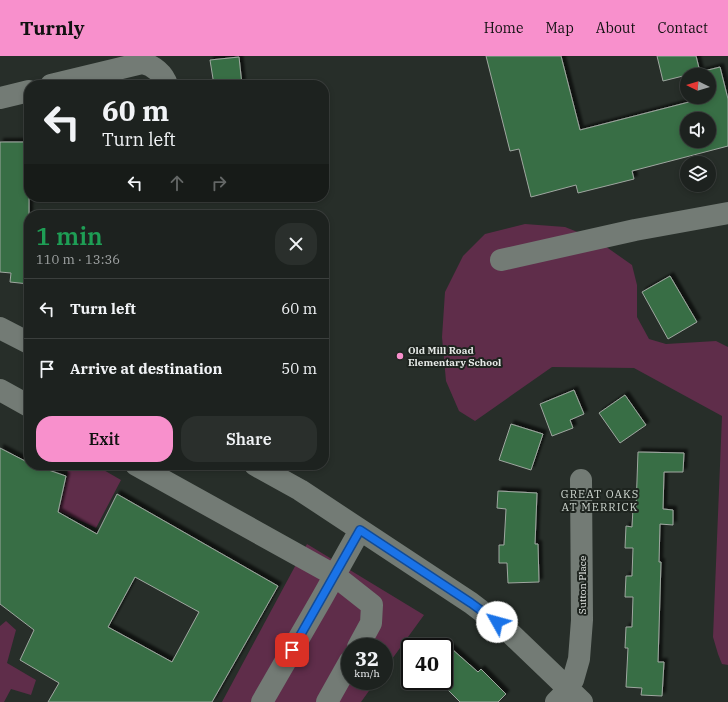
<!DOCTYPE html>
<html lang="en">
<head>
<meta charset="utf-8">
<style>
  body { margin:0; font-family:"IBM Plex Serif",serif; background:#2a2f2c; color:#f1f3f6; height:100vh; display:flex; flex-direction:column; font-size:15px; white-space:nowrap }
  * { box-sizing:border-box; margin:0 }
  p { font-size:13px; color:#a0a4a4 }
  .icon { flex:none; width:22px; height:22px; fill:none; stroke:currentColor; stroke-width:2; stroke-linecap:round; stroke-linejoin:round }
  .map { position:relative; flex:1; overflow:hidden }
  .details { position:absolute; left:24px; top:154px; width:305px; height:260px; display:flex; flex-direction:column; background:#1d221f; border-radius:16px; box-shadow:0 2px 6px #0003,0 0 0 1px #3b3f3d }
  .details>* { flex:none }
  .banner { position:absolute; left:24px; top:24px; width:305px; height:122px; border-radius:16px; box-shadow:0 2px 6px #0003,0 0 0 1px #3b3f3d; background:#1d221f; color:#f1f3f6; overflow:hidden }
  .needle { width:26px; rotate:275deg }
  .buttons { position:absolute; left:680px; top:12px; display:grid; gap:8px }
  .buttons a { display:grid; place-items:center; width:36px; height:36px; border-radius:50%; background:#1d221f; box-shadow:0 2px 6px #0003,0 0 0 1px #3b3f3d; font-size:20px }
  .speed { position:absolute; left:341px; top:582px; display:flex; gap:8px; font-size:20px; font-weight:700; text-align:center }
  .speed>* { display:grid; place-content:center; width:52px; height:52px; border-radius:50%; background:#1d221f; box-shadow:0 2px 6px #0003,0 0 0 1px #3b3f3d; line-height:1 }
  .speed small { font-size:10px; font-weight:400 }
  .speed .limit { border:2px solid #111; border-radius:6px; background:#fff; color:#111 }
  .pin { position:absolute; display:grid; place-items:center; width:34px; height:34px; color:#fff; margin:-17px; border-radius:8px; box-shadow:0 2px 6px #0006 }
  .me { position:absolute; width:44px; margin:-22px; rotate:308deg; stroke-linejoin:round; filter:drop-shadow(0 0 3px #0008) }
  .turn { display:flex; align-items:center; gap:14px; height:84px; padding:0 12px; font-size:18px }
  .turn .icon { width:52px; height:52px; stroke-width:2.5 }
  .turn b { display:block; font-size:28px; line-height:34px }
  .lanes { display:flex; align-items:center; height:38px; padding:0 12px; background:#0003; justify-content:center; gap:20px; direction:ltr }
  .lanes .off { opacity:.35 }
  .round { display:grid; place-items:center; flex:none; width:42px; height:42px; border-radius:16px; background:#2a2f2c }
  .head { display:flex; align-items:center; justify-content:space-between; height:68px; padding:0 12px }
  h1 { font-size:24px; font-weight:600; line-height:30px; color:#1e9e55 }
  .primary-button { display:flex; gap:8px; margin-top:auto; padding:8px 12px }
  .primary-button a { flex:1; height:46px; border-radius:16px; background:#f890cc; color:#111; font-size:16px; font-weight:600; line-height:46px; text-align:center }
  .primary-button a+a { background:#2a2f2c; color:#f1f3f6 }
  ul { padding:0; list-style:none }
  li { display:flex; align-items:center; gap:12px; height:60px; padding:0 12px; border-top:1px solid #3b3f3d }
  li div { flex:1 }
  li b { display:block; font-size:15px }
  li em { font-style:normal }
  header { display:flex; align-items:center; gap:24px; box-sizing:border-box; height:56px; padding:0 20px; background:#f890cc; color:#111 }
  header strong { font-size:19px }
  nav { display:flex; gap:22px; margin-inline-start:auto; font-size:14px }
  .map>svg:first-child { display:block }
  .green { fill:#5f2d4a }
  .building { fill:#376e45; stroke:#9fa7a0; fill-rule:evenodd; filter:url(#shadow) }
  .lines { fill:none; stroke-linecap:round; stroke-linejoin:round }
  .minor { stroke:#737b75; stroke-width:22 }
  .route-casing { stroke:#114b97; stroke-width:10 }
  .route { stroke:#1a73e8; stroke-width:7 }
  .poi-dot { fill:#f890cc; stroke:#1e241f; stroke-width:1.5 }
  .labels { text-anchor:middle; dominant-baseline:central; stroke-width:4; stroke-linejoin:round; paint-order:stroke }
  .poi-label { font-size:10px; font-weight:bold; fill:#e4e8e5; stroke:#1e241f; text-anchor:start }
  .street-label { font-size:10px; fill:#e4e8e5; stroke:#1e241f }
  .neighbourhood-label { font-size:11px; letter-spacing:1px; fill:#cdd5ce; stroke:#1e241f }
</style>
</head>
<body>
<header>
<strong>Turnly</strong>
<nav><a>Home</a><a>Map</a><a>About</a><a>Contact</a></nav>
</header>
<div class="map">
<svg width="728" height="646" viewBox="0 0 728 646">
  <defs>
    <filter id="shadow"><feDropShadow dx="3.5" dy="-3.5" stdDeviation="1" flood-color="#0009"/></filter>
  </defs>
  <rect width="100%" height="100%" fill="#272e29"/>
  <path class="green" d="M525,168L565,171L595,183L632,209L637,229V261L649,283L666,288L716,285L728,291V609L722,608L718,598L713,581L722,360L634,312L552,311L475,365L459,355L446,325L442,281L445,236L463,200L485,178Z
    M68,409H95L121,424L96,472L59,455L67,421Z
    M307,488L424,559L384,614V591H350V625H376L361,646H222Z
    M6,565L16,574L7,607L36,624L31,639L11,633L4,646H0V570Z"/>
  <path class="building" d="M486,0H561L580,74L689,46L688,41H709V19H687V37L683,20L663,25L657,0H696L700,16L720,11L728,43V90L632,115L634,123L578,137L576,129L531,141L519,93L510,95ZM687,63H709V85H687Z
    M239,1L242,29H214L210,4Z
    M0,86H29V228L10,226L11,217L0,216Z
    M670,220L697,266L668,283L642,236Z
    M574,334L584,358L570,364L573,372L552,380L540,348Z
    M625,339L646,369L620,387L599,357Z
    M511,368L543,378L531,414L499,404Z
    M0,392L29,407V409H34L66,420L58,456L97,478L117,438L278,530L212,646H48L59,627L20,604L34,574L0,548ZM135,521L199,556L172,606L108,571Z
    M638,396L684,397L683,416H664L663,453L673,454V469L660,468L659,506H661L658,606H664L662,640L641,639L642,632L626,631L628,592H625L626,571H632L633,541H625L626,520H632L633,492H625L626,470L632,471L633,452H636Z
    M498,435L537,437L535,488H538L539,526L508,527L507,507H499V489H504L506,453L497,452Z
    M444,586L478,616L481,613L506,638L498,646H460L444,630Z"/>
  <g class="lines">
    <path class="minor" d="M51,29L142,7C153,9 164,18 167,29
      M0,42L29,35
      M501,204L635,174L728,157
      M0,272L29,287
      M0,334L29,350
      M136,409L334,519L372,549L371,567L358,591
      M255,409L300,434L471,547L509,576L582,646
      M262,646L322,542L360,474
      M327,646L350,605
      M556,646L563,639L573,624L579,603L582,564L581,424"/>
  </g>
  <g class="lines">
    <defs>
      <path id="route" d="M292,594L360,474L471,547L497,566"/>
    </defs>
    <use href="#route" class="route-casing"/>
    <use href="#route" class="route"/>
  </g>
  <circle class="poi-dot" cx="400" cy="300" r="4"/>
  <g class="labels">
    <g class="poi-label">
      <text x="408" y="294">Old Mill Road<tspan x="408" dy="12">Elementary School</tspan></text>
    </g>
    <g class="street-label">
      <text transform="translate(582 529) rotate(-90)">Sutton Place</text>
    </g>
    <g class="neighbourhood-label">
      <text x="600" y="438">GREAT OAKS<tspan x="600" dy="13">AT MERRICK</tspan></text>
    </g>
  </g>
</svg>
<div class="buttons">
<a><svg class="needle" viewBox="-14 -14 28 28"><path d="M0-13l5 13h-10z" fill="#e53935"/><path d="M0 13l5-13h-10z" fill="#a0a4a4"/></svg></a>
<a><svg class="icon" aria-label="sound" viewBox="0 0 24 24"><path d="M4 9h4l5-4v14l-5-4H4zM17 9q2 3 0 6"/></svg></a>
<a><svg class="icon" aria-label="layers" viewBox="0 0 24 24"><path d="M12 4l9 5-9 5-9-5zM3 14l9 5 9-5"/></svg></a>
</div>
<div class="speed"><div>32<small>km/h</small></div><div class="limit">40</div></div>
<div class="pin" style="left:292px;top:594px;background:#d93025"><svg class="icon" aria-label="arrive" viewBox="0 0 24 24"><path d="M6 21V4h12l-3 4 3 4H6"/></svg></div>
<svg class="me" style="left:497px;top:566px" viewBox="-20 -20 40 40"><circle r="19" fill="#fff"/><path d="M0-13L10 11 0 6-10 11z" fill="#1a73e8"/></svg>
<div class="banner">
<div class="turn"><svg class="icon" aria-label="left" viewBox="0 0 24 24"><path d="M17 20v-9H6M10 6l-5 5 5 5"/></svg><div><b>60 m</b>Turn left</div></div>
<div class="lanes"><svg class="icon" aria-label="left" viewBox="0 0 24 24"><path d="M17 20v-9H6M10 6l-5 5 5 5"/></svg><svg class="icon off" aria-label="ahead" viewBox="0 0 24 24"><path d="M12 20V5M6 11l6-6 6 6"/></svg><svg class="icon off" aria-label="right" viewBox="0 0 24 24"><path d="M7 20v-9h11M14 6l5 5-5 5"/></svg></div>
</div>
<section class="details">
<div class="head"><div><h1>1 min</h1><p>110 m · 13:36</p></div><a class="round"><svg class="icon" aria-label="close" viewBox="0 0 24 24"><path d="M6 6l12 12M18 6L6 18"/></svg></a></div>
<ul>
<li><svg class="icon" aria-label="left" viewBox="0 0 24 24"><path d="M17 20v-9H6M10 6l-5 5 5 5"/></svg><div><b>Turn left</b></div><em>60 m</em></li>
<li><svg class="icon" aria-label="arrive" viewBox="0 0 24 24"><path d="M6 21V4h12l-3 4 3 4H6"/></svg><div><b>Arrive at destination</b></div><em>50 m</em></li>
</ul>
<div class="primary-button"><a>Exit</a><a>Share</a></div>
</section>
</div>
</body>
</html>
